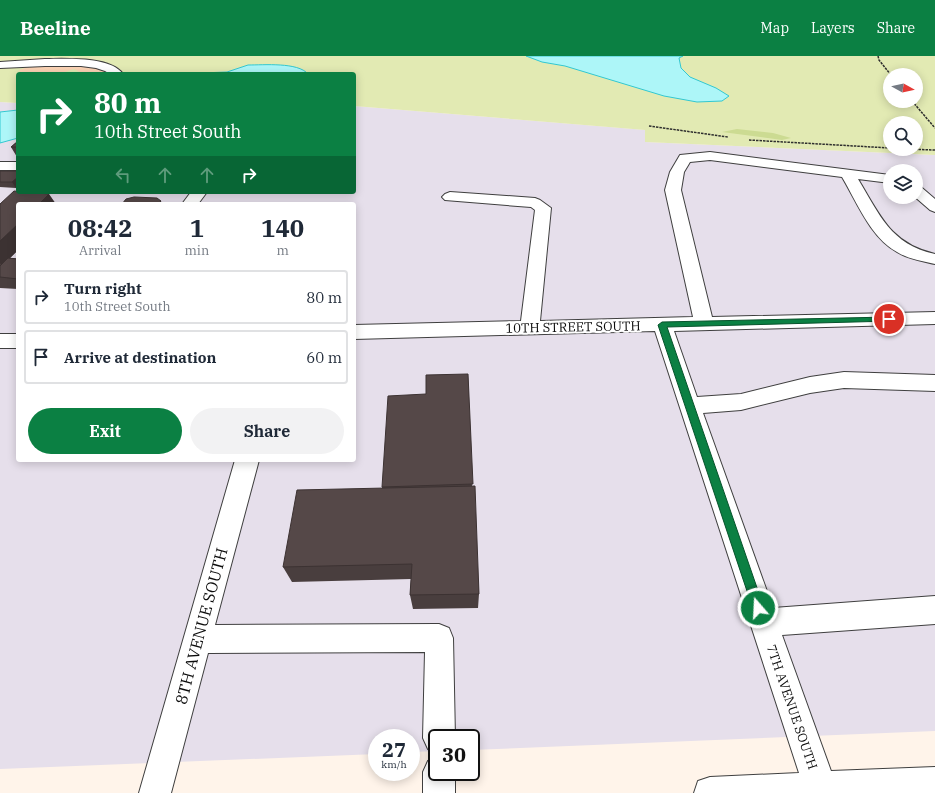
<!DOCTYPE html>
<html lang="en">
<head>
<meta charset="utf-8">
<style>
  body { margin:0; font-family:"IBM Plex Serif",serif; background:#f2f2f3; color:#1f2937; height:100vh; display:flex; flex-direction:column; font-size:15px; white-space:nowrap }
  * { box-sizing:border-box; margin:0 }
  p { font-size:13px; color:#747a83 }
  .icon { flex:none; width:22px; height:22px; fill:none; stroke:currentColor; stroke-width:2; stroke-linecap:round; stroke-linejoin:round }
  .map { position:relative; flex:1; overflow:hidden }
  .side { position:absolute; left:16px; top:146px; width:340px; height:260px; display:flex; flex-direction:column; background:#fff; border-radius:4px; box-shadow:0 2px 10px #0003 }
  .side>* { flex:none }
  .banner { position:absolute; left:16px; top:16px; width:340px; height:122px; border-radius:4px; box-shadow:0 2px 10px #0003; background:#0b8043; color:#fff; overflow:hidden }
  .needle { width:26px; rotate:98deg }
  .controls { position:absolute; left:883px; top:12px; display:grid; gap:8px }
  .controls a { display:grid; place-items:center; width:40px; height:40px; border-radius:50%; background:#fff; box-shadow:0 2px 10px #0003; font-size:20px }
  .speed { position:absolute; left:368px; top:673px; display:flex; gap:8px; font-size:20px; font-weight:700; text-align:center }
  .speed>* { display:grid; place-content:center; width:52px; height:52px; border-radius:50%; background:#fff; box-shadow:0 2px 10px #0003; line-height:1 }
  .speed small { font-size:10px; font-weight:400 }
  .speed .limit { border:2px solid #111; border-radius:6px; background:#fff; color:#111 }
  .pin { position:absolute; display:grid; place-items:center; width:34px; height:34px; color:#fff; margin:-17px; border:2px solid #fff; border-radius:50%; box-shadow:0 1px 4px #0007 }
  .me { position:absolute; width:44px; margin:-22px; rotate:341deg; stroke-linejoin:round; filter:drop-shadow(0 0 3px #0008) }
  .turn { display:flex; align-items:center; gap:14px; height:84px; padding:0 12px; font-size:18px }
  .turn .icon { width:52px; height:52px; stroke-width:2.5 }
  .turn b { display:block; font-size:28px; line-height:34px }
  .lanes { display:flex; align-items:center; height:38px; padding:0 12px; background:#0003; justify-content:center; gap:20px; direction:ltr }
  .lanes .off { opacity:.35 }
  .eta { display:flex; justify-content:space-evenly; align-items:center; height:68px; text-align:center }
  .eta b { font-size:24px; font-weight:700; line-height:28px }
  .cta { display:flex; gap:8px; margin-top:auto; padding:8px 12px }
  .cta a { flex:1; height:46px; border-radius:24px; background:#0b8043; color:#fff; font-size:16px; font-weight:700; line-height:46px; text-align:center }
  .cta a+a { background:#f2f2f3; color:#1f2937 }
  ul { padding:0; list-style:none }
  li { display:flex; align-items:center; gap:12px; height:54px; margin:0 8px 6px; padding:0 4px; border:2px solid #e0e1e3; border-radius:4px }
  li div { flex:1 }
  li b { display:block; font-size:15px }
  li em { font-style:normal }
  header { display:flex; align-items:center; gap:24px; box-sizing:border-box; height:56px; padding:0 20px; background:#0b8043; color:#fff }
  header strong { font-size:19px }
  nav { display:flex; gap:22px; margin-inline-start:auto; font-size:14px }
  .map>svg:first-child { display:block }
  .industrial { fill:#e6dfeb; fill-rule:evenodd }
  .green { fill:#e2eab3; fill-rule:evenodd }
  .forest { fill:#ccdb92 }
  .sand { fill:#fcd4b5 }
  .water { fill:#adf6f8; stroke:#32c8d1 }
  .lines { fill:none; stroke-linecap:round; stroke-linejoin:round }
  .minor-casing { stroke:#3f3f3f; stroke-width:2 }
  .path { stroke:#2e2e2e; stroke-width:1.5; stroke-dasharray:2.5 1; stroke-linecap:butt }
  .minor { fill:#fff; fill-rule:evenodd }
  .wall { fill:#493e3e }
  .shaded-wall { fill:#3c3232 }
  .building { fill:#554848; stroke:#3c3232 }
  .route { fill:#0b8043; stroke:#07532c }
  .labels { text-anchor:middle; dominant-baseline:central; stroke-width:4; stroke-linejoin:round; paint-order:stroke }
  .street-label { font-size:13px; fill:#0c0c0c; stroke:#fff }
  .near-street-label { font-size:16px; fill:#0c0c0c; stroke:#fff }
</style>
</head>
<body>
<header>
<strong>Beeline</strong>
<nav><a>Map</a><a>Layers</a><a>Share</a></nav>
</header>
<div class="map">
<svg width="935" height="737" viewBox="0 0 935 737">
  <rect width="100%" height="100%" fill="#fff4ea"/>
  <path class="industrial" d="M0,46L18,47V136H354V50L646,74L645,86L935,99V675L471,694V682H437V695L411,696V682H377V698L0,713ZM890,115H916V141H890ZM18,148H354V404H18Z"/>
  <path class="green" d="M0,0H935V99L645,86V74L354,50V18H18V47L0,46ZM890,19H916V45H890ZM890,67H916V93H890Z"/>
  <path class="forest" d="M737,73L773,77L791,82L782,84L722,76Z"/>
  <path class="sand" d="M44,6L104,10L113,18H84L74,13L59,18H24L21,17L19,14Z"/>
  <path class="water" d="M526,0H683L679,2L681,12L690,21L716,32L729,40L722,45L697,46L664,40L565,10L542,6Z
    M248,9C264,9 298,6 308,18H174L227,16Z
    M18,54V82L0,87V56Z"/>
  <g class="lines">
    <defs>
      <path id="minor" d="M45,3C65,3 110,0 123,18H110L105,15L96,12L81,10H45L0,12V6Z
        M710,96L890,119V127L858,123C880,159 890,188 935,198V208C922,205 908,203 897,196C870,181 857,146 842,121L710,104L690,106L684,116L681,134L712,261L935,256V268L674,275L697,341L741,338L810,321L844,316L935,319V335L844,332L810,337L741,354L703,357L773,552L935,540V568L782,579L831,715L935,711V737H694L698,725L710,721L799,717L655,275L354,283V269L521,265L535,154L531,151L445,144L442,141L445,138L450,136L535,142L540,144L551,152L540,265L693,261L665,134L670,116L680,99Z
        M0,106H18V114H0Z
        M916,129L921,131L935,143V156L930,154L915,141Z
        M191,136H207L198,148H182Z
        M0,278H18V292H0Z
        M235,404H259L215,569L439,568L449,572L453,582L455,682H437V697L428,693L423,682L425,596L208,597L171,737H139Z
        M437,701V716H455V737H423V716L428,705Z"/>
    </defs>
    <use href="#minor" class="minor-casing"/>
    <path class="path" d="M878,0L879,4L891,19
      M912,45L935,72
      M649,70L728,81
      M749,84L890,92
      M901,93L935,94"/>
    <use href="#minor" class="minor"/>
  </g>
  <path class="wall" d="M18,85V101H17L11,91Z
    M0,115H18L16,132L0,131Z
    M0,148H18V194L10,202L18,203V233L0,232Z
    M468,318L472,430L479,538L478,552L413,553L410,539L411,523L292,526L283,511L382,432V431L426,338Z"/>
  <path class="shaded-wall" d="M18,121V130L16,132L12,126Z
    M49,138L56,148H39Z
    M161,145L162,148H158Z
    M18,168V194L2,210L0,207V185Z"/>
  <path class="building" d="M18,85V91H11Z
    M0,115H18V121L12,126H0Z
    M14,135L49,138L39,148H18V168L0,185V148Z
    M134,141L157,142L161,145L158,148H122L126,143Z
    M8,202L18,203V223L0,221V210Z
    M468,318L473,428L382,431L388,340L426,338V319Z
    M475,430L479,538L410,539L412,508L283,511L297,434Z"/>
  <path class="route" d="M889,261H892V265L667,271L764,552L763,556L758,558L754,556L658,269L662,266Z"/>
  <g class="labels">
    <g class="street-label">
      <text transform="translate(573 271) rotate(-1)">10TH STREET SOUTH</text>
      <text transform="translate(792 651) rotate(71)">7TH AVENUE SOUTH</text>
    </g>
    <g class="near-street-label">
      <text transform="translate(201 570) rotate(-75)">8TH AVENUE SOUTH</text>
    </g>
  </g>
</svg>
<div class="controls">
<a><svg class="needle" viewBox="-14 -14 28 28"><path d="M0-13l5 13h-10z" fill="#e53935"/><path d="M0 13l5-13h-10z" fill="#747a83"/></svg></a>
<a><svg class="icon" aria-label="search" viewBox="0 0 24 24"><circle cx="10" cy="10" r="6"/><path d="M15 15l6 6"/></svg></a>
<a><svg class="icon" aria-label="layers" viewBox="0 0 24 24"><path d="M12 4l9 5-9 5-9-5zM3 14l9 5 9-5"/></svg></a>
</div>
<div class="speed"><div>27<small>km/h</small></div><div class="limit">30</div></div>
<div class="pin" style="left:889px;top:263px;background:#d93025"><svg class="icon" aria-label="arrive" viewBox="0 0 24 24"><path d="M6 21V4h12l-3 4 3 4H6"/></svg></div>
<svg class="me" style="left:758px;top:552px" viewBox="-20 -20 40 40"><circle r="17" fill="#0b8043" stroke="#fff" stroke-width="3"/><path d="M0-11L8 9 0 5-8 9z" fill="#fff"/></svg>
<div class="banner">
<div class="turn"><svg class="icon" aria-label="right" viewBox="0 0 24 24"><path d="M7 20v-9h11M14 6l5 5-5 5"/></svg><div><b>80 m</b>10th Street South</div></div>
<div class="lanes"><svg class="icon off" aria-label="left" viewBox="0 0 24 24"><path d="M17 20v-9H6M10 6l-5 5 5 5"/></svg><svg class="icon off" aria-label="ahead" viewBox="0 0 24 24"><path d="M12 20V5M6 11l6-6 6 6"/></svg><svg class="icon off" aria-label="ahead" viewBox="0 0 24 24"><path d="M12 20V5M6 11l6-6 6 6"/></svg><svg class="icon" aria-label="right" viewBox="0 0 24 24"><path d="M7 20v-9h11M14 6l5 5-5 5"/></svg></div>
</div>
<section class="side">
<div class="eta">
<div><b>08:42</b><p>Arrival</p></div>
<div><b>1</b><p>min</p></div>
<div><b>140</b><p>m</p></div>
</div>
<ul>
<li><svg class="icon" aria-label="right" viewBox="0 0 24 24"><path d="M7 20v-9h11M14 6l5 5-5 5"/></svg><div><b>Turn right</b><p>10th Street South</p></div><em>80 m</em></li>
<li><svg class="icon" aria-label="arrive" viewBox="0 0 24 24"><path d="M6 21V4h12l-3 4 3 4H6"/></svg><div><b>Arrive at destination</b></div><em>60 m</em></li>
</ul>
<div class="cta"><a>Exit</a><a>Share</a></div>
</section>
</div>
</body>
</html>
